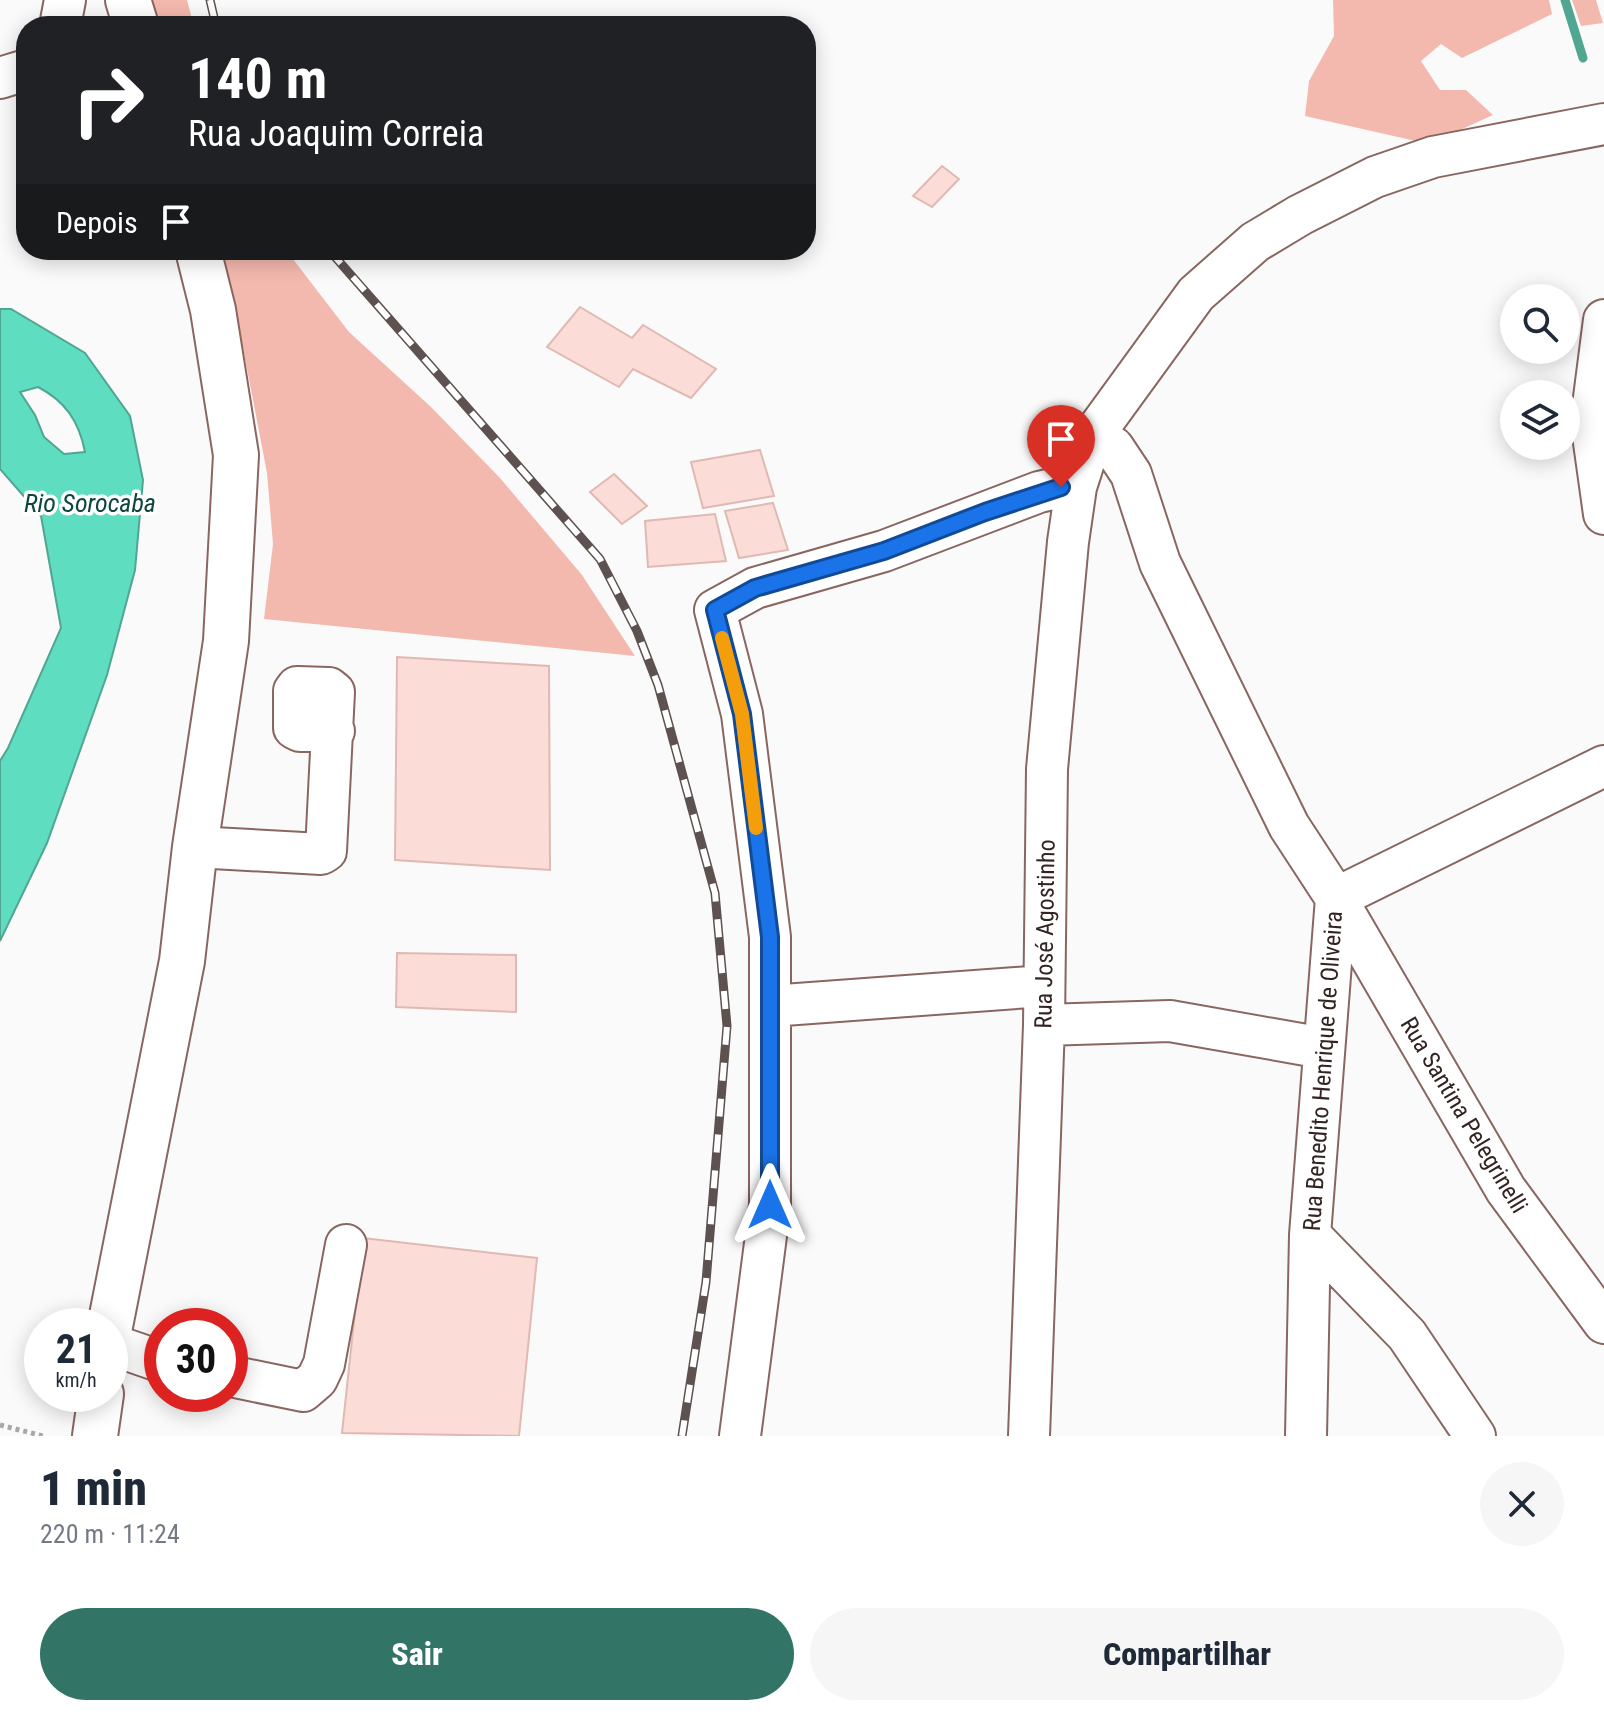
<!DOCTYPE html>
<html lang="pt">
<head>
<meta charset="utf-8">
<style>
  body { margin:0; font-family:"Roboto Condensed",sans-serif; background:#f6f6f7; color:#1f2937; height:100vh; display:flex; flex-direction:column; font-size:30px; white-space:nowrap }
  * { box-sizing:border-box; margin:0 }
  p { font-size:26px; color:#747a83 }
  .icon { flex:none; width:44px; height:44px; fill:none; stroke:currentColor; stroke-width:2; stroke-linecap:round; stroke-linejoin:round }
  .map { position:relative; height:1436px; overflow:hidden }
  .side { display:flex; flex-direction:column; background:#fff; flex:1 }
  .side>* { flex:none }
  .banner { position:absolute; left:16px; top:16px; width:800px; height:244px; border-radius:32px; box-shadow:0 4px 20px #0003; background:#202124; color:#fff; overflow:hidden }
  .controls { position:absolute; left:1500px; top:284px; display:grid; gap:16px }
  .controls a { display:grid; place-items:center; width:80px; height:80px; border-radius:50%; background:#fff; box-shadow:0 4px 20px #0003; font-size:40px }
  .speed { position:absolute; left:24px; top:1308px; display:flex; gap:16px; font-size:40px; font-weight:700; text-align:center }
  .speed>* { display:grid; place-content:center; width:104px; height:104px; border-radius:50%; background:#fff; box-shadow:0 4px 20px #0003; line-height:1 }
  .speed small { font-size:20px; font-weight:400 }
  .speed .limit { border:12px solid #d22; background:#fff; color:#111 }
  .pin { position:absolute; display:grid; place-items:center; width:68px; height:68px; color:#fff; margin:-82px -34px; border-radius:50% 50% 50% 0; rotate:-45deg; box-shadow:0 0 8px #0007 }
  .pin .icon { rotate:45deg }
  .me { position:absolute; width:88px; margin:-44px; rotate:0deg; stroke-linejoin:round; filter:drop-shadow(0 0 6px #0008) }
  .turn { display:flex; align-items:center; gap:28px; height:168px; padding:0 40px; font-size:36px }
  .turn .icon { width:104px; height:104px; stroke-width:2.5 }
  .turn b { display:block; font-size:56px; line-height:68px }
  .then { display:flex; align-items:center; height:76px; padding:0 40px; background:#0003; gap:16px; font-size:30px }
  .round { display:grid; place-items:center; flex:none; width:84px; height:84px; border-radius:42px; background:#f6f6f7 }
  .headline { display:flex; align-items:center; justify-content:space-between; height:136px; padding:0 40px }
  h1 { font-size:48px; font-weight:800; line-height:60px }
  .action { display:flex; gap:16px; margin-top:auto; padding:16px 40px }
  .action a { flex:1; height:92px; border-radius:48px; background:#327566; color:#fff; font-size:32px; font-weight:800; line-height:92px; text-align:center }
  .action a+a { background:#f6f6f7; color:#1f2937 }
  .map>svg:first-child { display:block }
  .green { fill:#f4b9ae }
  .water { fill:#5eddc1; stroke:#51a691; stroke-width:2; fill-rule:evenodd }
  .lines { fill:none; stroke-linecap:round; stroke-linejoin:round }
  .stream { stroke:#51a691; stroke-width:9 }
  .building { fill:#fcdcd6; stroke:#e0b9b2; stroke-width:2 }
  .minor-casing { stroke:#896660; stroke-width:44 }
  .major-casing { stroke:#896660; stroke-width:48 }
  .path { stroke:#aca6a5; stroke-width:5; stroke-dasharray:4 4; stroke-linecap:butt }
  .minor { stroke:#fff; stroke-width:40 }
  .major { stroke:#fff; stroke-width:44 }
  .rail-casing { stroke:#5e5250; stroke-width:9 }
  .rail { stroke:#fff; stroke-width:6; stroke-dasharray:18; stroke-linecap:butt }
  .route-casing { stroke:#114b97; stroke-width:20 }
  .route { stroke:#1a73e8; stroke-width:14 }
  .slow { stroke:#f59e0b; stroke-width:14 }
  .labels { text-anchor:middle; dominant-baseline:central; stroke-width:7; stroke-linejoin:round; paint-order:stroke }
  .street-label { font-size:24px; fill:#332422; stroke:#fff }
  .water-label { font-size:26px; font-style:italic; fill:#0e463c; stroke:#fff }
</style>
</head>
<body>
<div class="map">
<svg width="1604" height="1436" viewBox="0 0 1604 1436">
  <rect width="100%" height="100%" fill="#fafafa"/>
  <path class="green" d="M140,0H187L194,26H147Z
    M1333,0H1549L1552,14L1462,58L1441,44L1421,61L1440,90H1466L1493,115L1429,144L1305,116L1309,81L1334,36Z
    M1572,0H1596L1603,23L1581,26Z
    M213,250H286L349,332L431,407L500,478L582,575L635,656L264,619L273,544L267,473L243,348Z"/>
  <path class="water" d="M0,309H11L85,353L130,416L143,480L135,570L107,675L47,843L0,941V761L8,748L61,628L41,516L0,469ZM38,387C65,401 79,421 85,452L64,454L44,437L35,415L20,392Z"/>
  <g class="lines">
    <path class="stream" d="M1565,0L1583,58"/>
  </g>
  <path class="building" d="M942,166L959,179L932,207L913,196Z
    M580,307L632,338L643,325L716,369L691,398L633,369L619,387L547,347Z
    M760,450L774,496L703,508L691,462Z
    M614,474L647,506L622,524L590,492Z
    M773,503L788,550L739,558L725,511Z
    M715,514L726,561L648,567L645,521Z
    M397,657L549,666L550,870L395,860Z
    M397,953L516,955V1012L396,1007Z
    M363,1238L537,1258L519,1436L342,1433Z"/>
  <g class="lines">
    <defs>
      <path id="minor" d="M60,26L65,0
        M0,78L26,70
        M1604,320L1591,421L1604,514
        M1092,437L1113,447L1131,474L1160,563L1289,826L1336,898L1310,1235L1306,1436
        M1604,766L1336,898L1506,1190L1604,1323
        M195,847L321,854L326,851L334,692L329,688L297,687L294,691V728L300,731H334
        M770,1006L1044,986
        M1044,1025L1170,1021L1323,1048
        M1310,1235L1407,1335L1475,1436
        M110,1344L162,1362
        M230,1376L303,1391L317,1379L324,1364L346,1245
        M740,1436L770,1205V937L742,714L715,610L755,588L884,551L1039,492L1061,487H1076
        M1029,1436L1044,1025L1047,769L1068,542L1076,487L1092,437L1196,294L1255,242L1300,215L1375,177L1433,157L1604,124"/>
      <path id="major" d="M128,0L136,26
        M110,1326L182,961L195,847L226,641L236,455L213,310L198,250
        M95,1436L101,1394"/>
    </defs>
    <use href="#minor" class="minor-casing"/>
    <use href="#major" class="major-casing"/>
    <path class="path" d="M0,1425L43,1436"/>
    <use href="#minor" class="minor"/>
    <use href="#major" class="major"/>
    <defs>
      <path id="rail" d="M210,0L216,26
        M329,250L600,559L637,631L658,685L715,893L727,1026L706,1282L682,1436"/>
    </defs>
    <use href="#rail" class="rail-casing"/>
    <use href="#rail" class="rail"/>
  </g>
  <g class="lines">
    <defs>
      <path id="route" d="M770,1205V937L742,714L715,610L755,588L884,551L985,512L1061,487"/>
    </defs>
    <use href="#route" class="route-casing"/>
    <use href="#route" class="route"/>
    <path class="slow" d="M722,638L742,714L756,828"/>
  </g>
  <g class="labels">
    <g class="street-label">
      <text transform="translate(1045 934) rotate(-89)">Rua José Agostinho</text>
      <text transform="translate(1323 1071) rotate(-86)">Rua Benedito Henrique de Oliveira</text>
      <text transform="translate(1464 1115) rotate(59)">Rua Santina Pelegrinelli</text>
    </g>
    <g class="water-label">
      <text x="90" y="503">Rio Sorocaba</text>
    </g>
  </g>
</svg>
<div class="controls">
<a><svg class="icon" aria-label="search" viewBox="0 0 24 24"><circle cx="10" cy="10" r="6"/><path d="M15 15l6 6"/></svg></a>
<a><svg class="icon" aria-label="layers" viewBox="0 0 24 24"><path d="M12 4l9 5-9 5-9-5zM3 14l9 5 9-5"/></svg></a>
</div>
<div class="speed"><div>21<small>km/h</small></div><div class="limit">30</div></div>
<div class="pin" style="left:1061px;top:487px;background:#d93025"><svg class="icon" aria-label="arrive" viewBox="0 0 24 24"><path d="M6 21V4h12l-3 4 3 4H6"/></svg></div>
<svg class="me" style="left:770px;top:1205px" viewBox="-20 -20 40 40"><path d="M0-17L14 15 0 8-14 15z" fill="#1a73e8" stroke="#fff" stroke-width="4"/></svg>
<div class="banner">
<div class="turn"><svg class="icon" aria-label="right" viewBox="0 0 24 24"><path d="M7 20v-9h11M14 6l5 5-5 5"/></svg><div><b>140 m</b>Rua Joaquim Correia</div></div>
<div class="then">Depois<svg class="icon" aria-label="arrive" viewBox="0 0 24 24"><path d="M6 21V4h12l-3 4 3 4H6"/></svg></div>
</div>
</div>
<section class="side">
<div class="headline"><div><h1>1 min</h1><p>220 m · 11:24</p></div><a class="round"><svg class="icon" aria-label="close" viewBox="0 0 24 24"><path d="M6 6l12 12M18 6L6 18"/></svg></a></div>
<div class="action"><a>Sair</a><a>Compartilhar</a></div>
</section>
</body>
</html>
